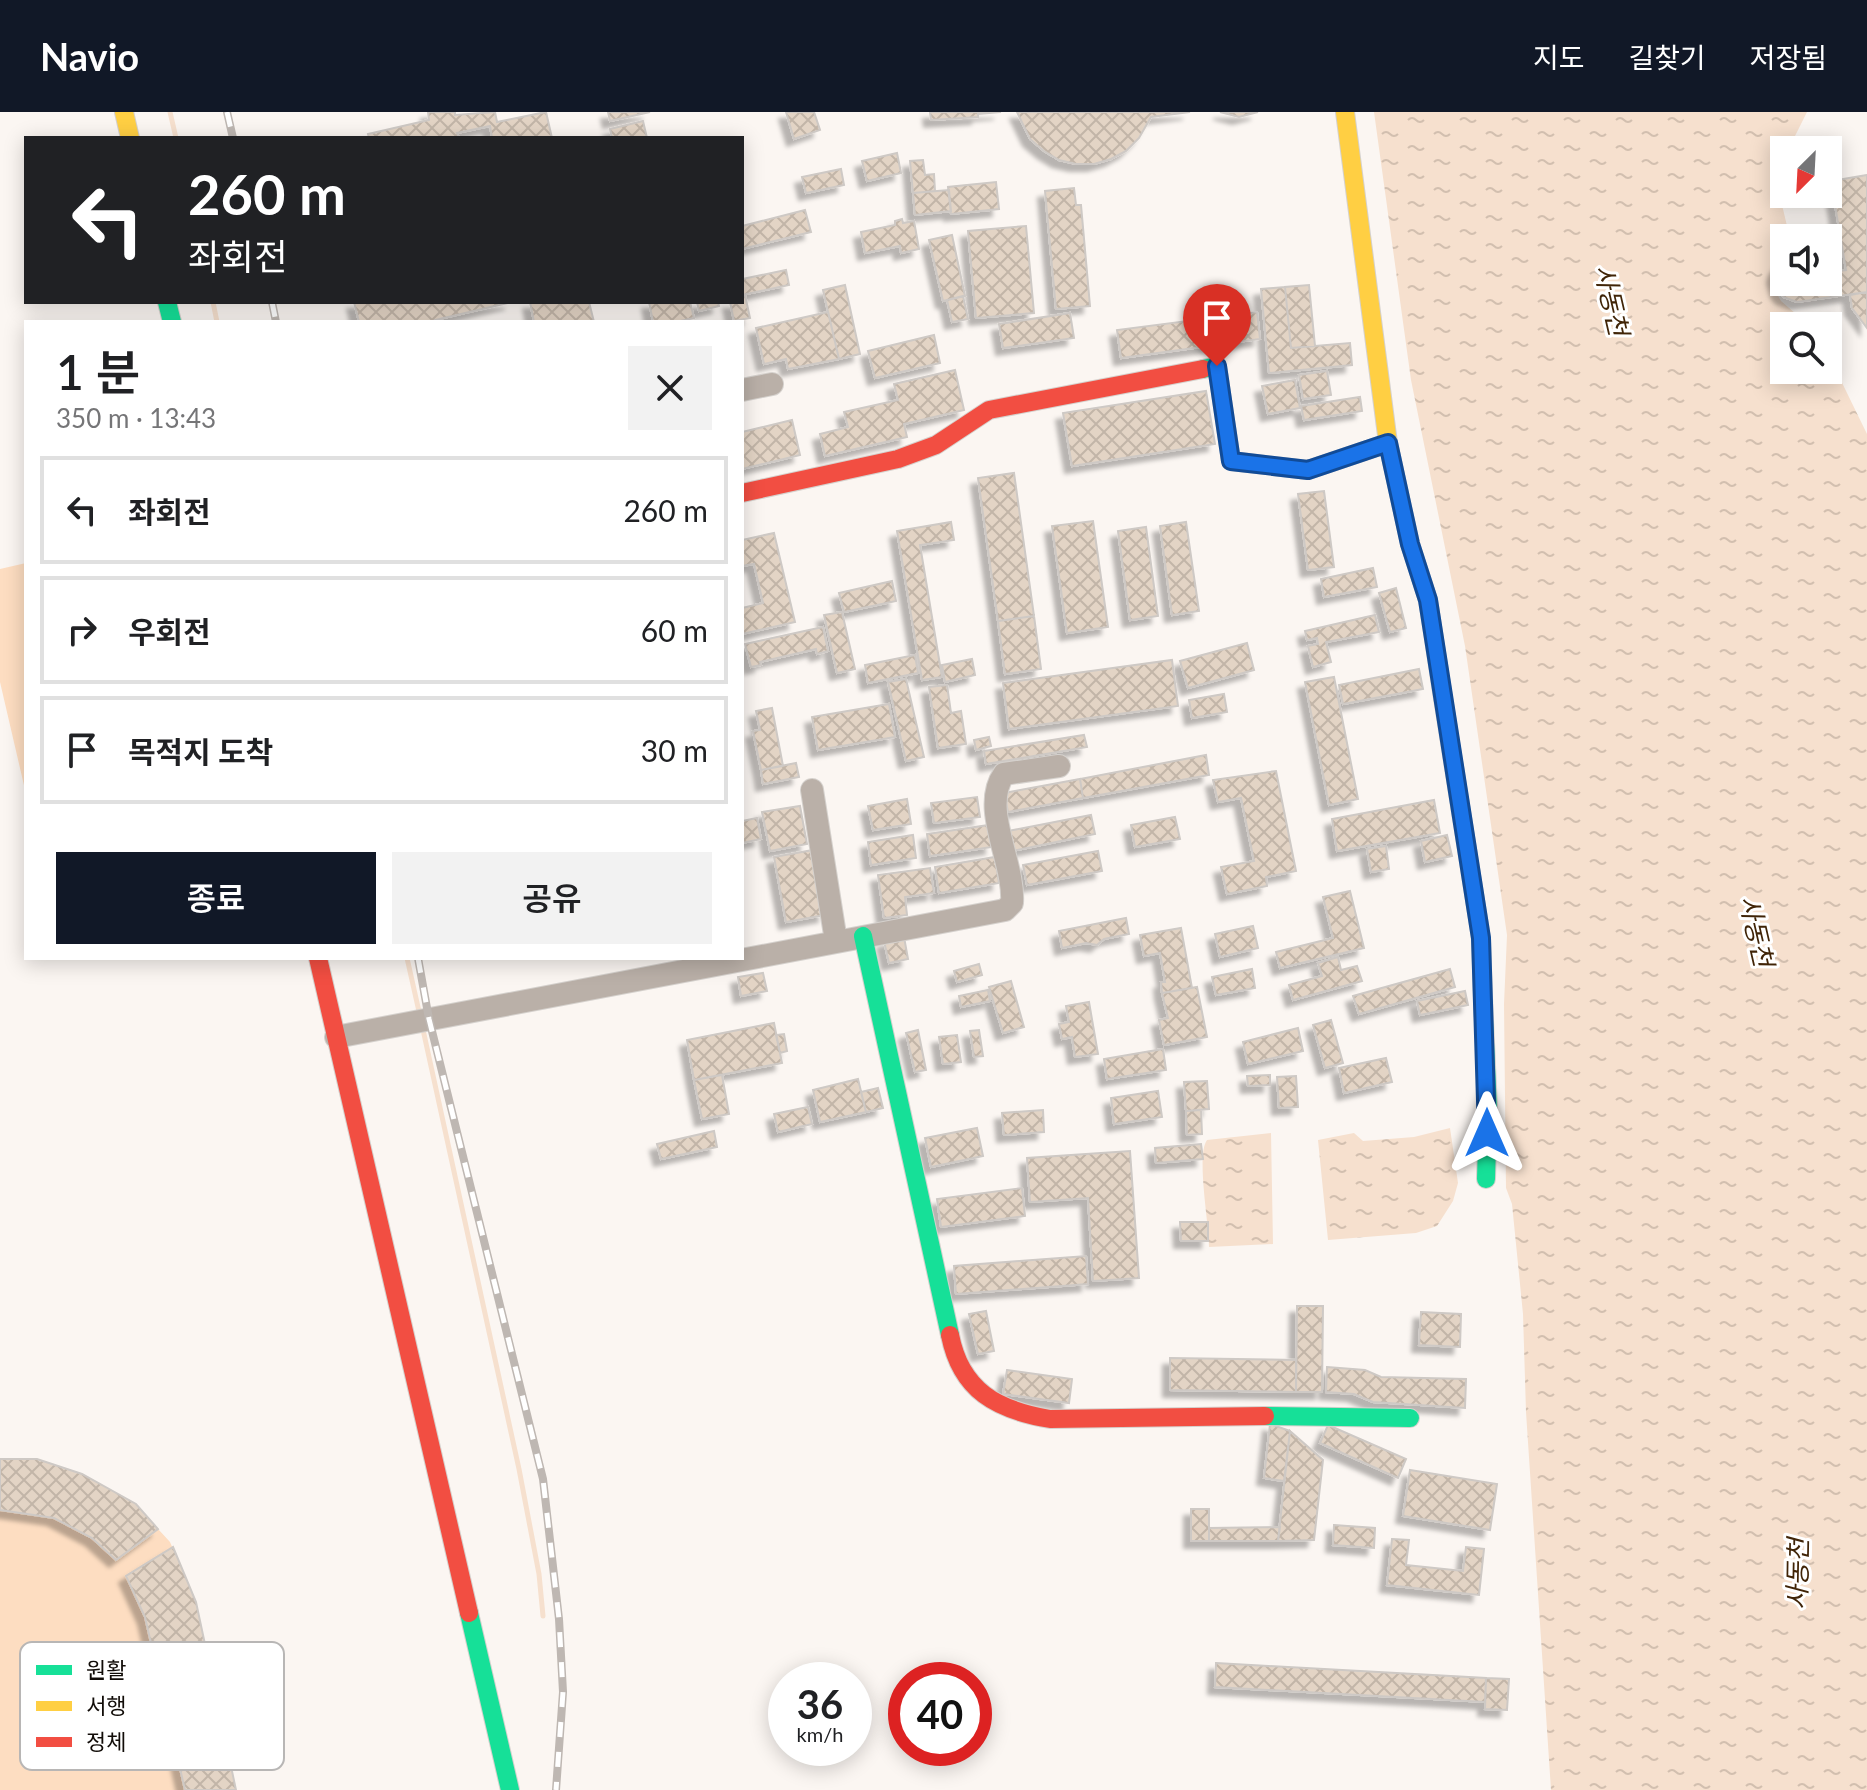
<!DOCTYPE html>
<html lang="ko">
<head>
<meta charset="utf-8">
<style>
  body { margin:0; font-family:Lato,"Noto Sans KR",sans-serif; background:#f2f2f2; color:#202124; height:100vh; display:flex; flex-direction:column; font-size:30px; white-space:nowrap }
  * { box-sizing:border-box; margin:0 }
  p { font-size:26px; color:#757577 }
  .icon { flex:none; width:44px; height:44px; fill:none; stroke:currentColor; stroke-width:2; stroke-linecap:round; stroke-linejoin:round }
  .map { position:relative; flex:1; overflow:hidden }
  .details { position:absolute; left:24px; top:208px; width:720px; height:640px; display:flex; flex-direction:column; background:#fff; border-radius:0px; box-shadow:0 4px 20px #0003 }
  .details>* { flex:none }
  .guide { position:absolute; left:24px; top:24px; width:720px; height:168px; border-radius:0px; box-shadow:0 4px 20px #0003; background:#202124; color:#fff; overflow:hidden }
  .needle { width:52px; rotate:204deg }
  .controls { position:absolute; left:1770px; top:24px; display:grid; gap:16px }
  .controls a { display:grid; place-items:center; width:72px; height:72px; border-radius:0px; background:#fff; box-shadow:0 4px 20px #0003; font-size:40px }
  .speed { position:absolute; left:768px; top:1550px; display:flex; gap:16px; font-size:40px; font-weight:700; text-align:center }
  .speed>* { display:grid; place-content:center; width:104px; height:104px; border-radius:50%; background:#fff; box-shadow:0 4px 20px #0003; line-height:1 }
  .speed small { font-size:20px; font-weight:400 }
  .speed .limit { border:12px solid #d22; background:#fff; color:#111 }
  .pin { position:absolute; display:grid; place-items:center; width:68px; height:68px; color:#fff; margin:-82px -34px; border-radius:50% 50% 50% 0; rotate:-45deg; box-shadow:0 0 8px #0007 }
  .pin .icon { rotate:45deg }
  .me { position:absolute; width:88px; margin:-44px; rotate:0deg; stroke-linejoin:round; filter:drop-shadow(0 0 6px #0008) }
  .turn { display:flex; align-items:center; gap:28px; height:168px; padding:0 32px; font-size:36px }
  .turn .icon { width:104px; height:104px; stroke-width:2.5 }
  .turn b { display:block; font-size:56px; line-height:68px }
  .round { display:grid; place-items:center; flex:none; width:84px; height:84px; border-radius:0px; background:#f2f2f2 }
  .head { display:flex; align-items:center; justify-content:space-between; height:136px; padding:0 32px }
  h1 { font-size:48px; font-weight:600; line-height:60px }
  .action { display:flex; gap:16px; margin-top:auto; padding:16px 32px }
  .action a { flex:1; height:92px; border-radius:0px; background:#111827; color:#fff; font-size:32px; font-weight:600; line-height:92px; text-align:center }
  .action a+a { background:#f2f2f2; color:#202124 }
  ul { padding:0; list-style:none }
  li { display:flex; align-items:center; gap:24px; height:108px; margin:0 16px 12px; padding:0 16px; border:4px solid #e0e0e0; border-radius:0px }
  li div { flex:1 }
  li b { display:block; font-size:30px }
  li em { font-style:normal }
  header { display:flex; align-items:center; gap:48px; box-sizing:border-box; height:112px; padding:0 40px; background:#111827; color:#fff }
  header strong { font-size:38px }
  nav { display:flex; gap:44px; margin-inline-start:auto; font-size:28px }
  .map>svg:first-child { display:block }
  .garden { fill:#fdddc1 }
  .water { fill:url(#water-ripples) }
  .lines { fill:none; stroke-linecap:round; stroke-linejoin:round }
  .stream { stroke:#f6e0ce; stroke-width:5 }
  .building { fill:url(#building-cross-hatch); stroke:#cec9c5; stroke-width:2; filter:url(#shadow) }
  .street-casing { stroke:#d5d1cd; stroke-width:24 }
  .fast-casing { stroke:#d5d1cd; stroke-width:20 }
  .slow-casing { stroke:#d5d1cd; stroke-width:20 }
  .jam-casing { stroke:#d5d1cd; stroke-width:20 }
  .street { stroke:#bab0a8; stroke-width:22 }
  .fast { stroke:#16e098; stroke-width:18 }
  .slow { stroke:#ffcf43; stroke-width:18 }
  .jam { stroke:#f24e42; stroke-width:18 }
  .rail-casing { stroke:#beb7b2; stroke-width:8 }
  .rail { stroke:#fff; stroke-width:5; stroke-dasharray:15; stroke-linecap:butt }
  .route-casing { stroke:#114b97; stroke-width:20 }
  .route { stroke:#1a73e8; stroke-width:14 }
  .labels { text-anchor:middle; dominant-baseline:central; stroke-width:6; stroke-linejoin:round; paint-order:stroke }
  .water-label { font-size:26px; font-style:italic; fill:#402407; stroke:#fff }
  .key { fill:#fff; stroke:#b8b6b5; stroke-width:2 }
  .key-label { font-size:22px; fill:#110c08 }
</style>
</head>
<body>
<header>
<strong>Navio</strong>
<nav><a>지도</a><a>길찾기</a><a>저장됨</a></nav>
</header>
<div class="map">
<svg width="1867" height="1678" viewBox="0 0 1867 1678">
  <defs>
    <pattern id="water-ripples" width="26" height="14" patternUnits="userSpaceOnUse" patternTransform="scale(2)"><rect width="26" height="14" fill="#f6e0ce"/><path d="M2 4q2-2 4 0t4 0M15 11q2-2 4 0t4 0" fill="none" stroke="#d2bfaf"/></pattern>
    <pattern id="building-cross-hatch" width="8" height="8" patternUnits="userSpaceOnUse" patternTransform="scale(2)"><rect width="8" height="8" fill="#e3d4c5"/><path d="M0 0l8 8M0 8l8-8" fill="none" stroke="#c2b5a8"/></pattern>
    <filter id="shadow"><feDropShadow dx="-7" dy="7" stdDeviation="2" flood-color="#0004"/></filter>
  </defs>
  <rect width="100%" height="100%" fill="#fbf6f2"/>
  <path class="garden" d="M26,451V682L0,570V457Z
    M0,1347H37L82,1362L135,1392L170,1430L196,1490L236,1678H0Z"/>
  <path class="water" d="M1374,0H1807L1788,38H1784V45L1775,63L1787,114L1784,141L1773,154L1772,173L1781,189L1810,214H1784V258H1828V242L1867,322V1678H1551L1526,1300L1523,1202L1512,1092L1506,1076L1504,892L1507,823L1465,534L1411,268Z
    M1450,1016L1458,1071L1453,1089L1437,1114L1416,1121L1328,1128L1318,1028L1354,1021L1363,1029L1414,1025Z
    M1271,1021L1273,1132L1209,1135C1209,1111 1196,1043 1207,1028Z"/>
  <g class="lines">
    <path class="stream" d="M170,0L176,26
      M213,190L217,210
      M407,846L420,904
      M422,913L519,1357L539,1462L543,1504"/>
  </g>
  <path class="building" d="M428,0H455V3L495,0L497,10L546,0L552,26H492L490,14L457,21L459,26H369L368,22L429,8Z
    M608,0H650L610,9Z
    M786,0H814L820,18L794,27Z
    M930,0H1001L978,2V5L931,8Z
    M1017,0H1190L1151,5L1139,26L1126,39L1111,47L1094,52H1076L1059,48L1044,39L1030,27Z
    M1220,0H1258L1239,5Z
    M643,9L647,26H612L610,17Z
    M897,41L901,61L867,69L862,49Z
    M923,48L925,63L934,62L935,79L913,81L910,49Z
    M841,57L844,73L806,81L802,65Z
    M1867,63V180L1797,190L1783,185L1778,179L1774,164L1776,157L1784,146V170H1828V160L1846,158L1831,69Z
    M996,70L999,97L951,102L948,75Z
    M1074,76L1076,93H1081L1090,194L1056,197L1045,79Z
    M949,78L951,99L915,103L913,81Z
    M805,98L811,120L742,137V114Z
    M902,107L903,111L914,109L919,137L901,141L900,134L865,141L861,120L895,113V109Z
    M1026,114L1034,201L976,206L968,119Z
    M952,123L965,184L943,189L929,128Z
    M786,158L789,173L742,183V167Z
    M845,173L860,242L839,247L823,178Z
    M1309,173L1315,234L1291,236L1285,175Z
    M1285,175L1291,236L1350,231L1352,253L1269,261L1261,177Z
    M1867,180V216L1852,196L1850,183Z
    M745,183L750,206L734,209L730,190H742V184Z
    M963,184L968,207L952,210L947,188Z
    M354,190H512L435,208V210H359Z
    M530,190H589L594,210H534Z
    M649,190H690L694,206L676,210H653Z
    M697,190H718L719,194L699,199Z
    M828,200L839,247L788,257L786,247L764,252L756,216Z
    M1257,200L1260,227L1121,246L1117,218Z
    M1070,201L1074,226L1003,236L999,212Z
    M934,223L940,251L875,266L868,239Z
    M955,258L964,298L904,312L907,325L825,344L820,322L848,315L844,300L898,288L894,272Z
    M1327,259L1331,283L1303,287L1299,263Z
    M1295,268L1300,296L1268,302L1262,274Z
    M1206,279L1215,332L1072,354L1063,301Z
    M1360,285L1362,299L1304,308L1301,294Z
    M792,308L800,343L742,357V320Z
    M1014,361L1034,504L998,509L978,366Z
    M1324,379L1334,455L1308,458L1298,382Z
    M1093,409L1108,515L1067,521L1052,414Z
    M951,410L954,428L920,433L942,565L922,568L897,419Z
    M1186,410L1199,499L1172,503L1160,414Z
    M1146,415L1158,504L1130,508L1118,419Z
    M774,421L795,510L742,522V496L763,491L754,452L742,454V428Z
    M1373,456L1377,475L1324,485L1321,467Z
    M892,469L896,489L844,500L839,481Z
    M1396,476L1406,516L1390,520L1379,481Z
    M842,500L855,557L837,561L824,503Z
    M1375,503L1379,520L1326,530L1331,550L1313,555L1308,534L1318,532L1317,526L1307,528L1305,519Z
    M1034,504L1041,557L1005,562L998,509Z
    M823,515L828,539L817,542L816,537L760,550L761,553L751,555L745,532Z
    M1247,531L1254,558L1188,576L1180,549Z
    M915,543L918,561L868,571L865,553Z
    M972,547L975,563L945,570L942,553Z
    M1172,548L1178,594L1009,617L1003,571Z
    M1419,557L1423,577L1343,592L1339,573Z
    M1334,565L1358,687L1329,693L1305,570Z
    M906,567L924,645L906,649L888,570Z
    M947,573L951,601L961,599L966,632L938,636L929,575Z
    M1224,582L1227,600L1192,606L1189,588Z
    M889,592L895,625L818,638L812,605Z
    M772,596L783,654L761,658L753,619L760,618L756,599Z
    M1084,623L1087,635L986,652L984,639Z
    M989,625L991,634L976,638L974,628Z
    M1206,643L1209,663L1083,686L1080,667Z
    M796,651L799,665L763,672L761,658Z
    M1276,659L1296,759L1266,765L1267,774L1227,782L1221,755L1254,749L1241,686L1218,690L1213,668Z
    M1080,667L1083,686L1008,700L1004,681Z
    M977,685L980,705L934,711L931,691Z
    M907,687L911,712L873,718L868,694Z
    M1434,688L1440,721L1337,739L1332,707Z
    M800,694L807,732L770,739L762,700Z
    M1091,703L1095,722L1012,739L1008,719Z
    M1175,705L1180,727L1135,735L1131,713Z
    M757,706L761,727L742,731V709Z
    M989,713L992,735L930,744L927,722Z
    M913,723L916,746L871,753L868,730Z
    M1447,723L1452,744L1425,750L1421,729Z
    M1386,734L1389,757L1371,760L1367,737Z
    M813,738L825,803L786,810L774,745Z
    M1098,739L1102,759L1027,773L1023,753Z
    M995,745L999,771L939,781L935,755Z
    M930,756L934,781L905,785L907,803L884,806L878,763Z
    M1350,779L1364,836L1280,856L1276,840L1333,826L1323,785Z
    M1126,806L1129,822L1104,827L1097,833L1086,831L1062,836L1059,819Z
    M1253,814L1258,836L1220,845L1215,822Z
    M1181,816L1192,876L1162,881L1161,870H1165L1160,841L1144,844L1140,823Z
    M904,825L908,847L889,851L884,829Z
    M1338,845L1341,858L1357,854L1362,869L1293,888L1289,873L1322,864L1318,851Z
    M979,852L982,863L957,870L954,859Z
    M1252,857L1255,876L1216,883L1212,865Z
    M1450,857L1455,875L1359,902L1353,884Z
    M763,861L767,879L741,884L738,865Z
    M1011,869L1024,915L1003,921L989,875Z
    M1197,875L1207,925L1164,933L1159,908L1168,906L1162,881Z
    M988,878L990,889L961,895L959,884Z
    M1465,879L1468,893L1420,903L1417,889Z
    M1089,890L1098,942L1075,945L1072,925L1062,927L1059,912L1069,910L1066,894Z
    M1331,908L1343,951L1325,956L1313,913Z
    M774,911L782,951L694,968L687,928Z
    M1298,916L1303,939L1248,952L1243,930Z
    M918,918L926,958L915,960L906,921Z
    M979,918L983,944L974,945L970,919Z
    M784,922L787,939L780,941L776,923Z
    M957,923L961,950L943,952L939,925Z
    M1163,937L1166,958L1107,967L1104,947Z
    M1386,946L1392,970L1344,981L1339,956Z
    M722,963L729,1002L702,1007L694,968Z
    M1270,963V973L1248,974L1247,964Z
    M1296,964L1298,995L1279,996L1277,965Z
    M858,967L866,1000L820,1010L813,978Z
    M1207,969L1209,997L1186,999L1184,970Z
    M878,976L883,996L866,1000L861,980Z
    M1158,979L1162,1005L1114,1012L1111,986Z
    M808,995L812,1012L778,1020L774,1002Z
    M1043,998L1044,1020L1004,1023L1002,1001Z
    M1201,998L1202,1022L1187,1023L1186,999Z
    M977,1016L983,1044L931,1055L925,1026Z
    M714,1019L717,1035L661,1047L657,1032Z
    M1201,1032L1203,1047L1156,1051L1155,1036Z
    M1130,1039L1139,1166L1093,1169L1088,1086L1030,1090L1027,1046Z
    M1022,1076L1025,1104L941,1115L937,1087Z
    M1180,1110H1208V1129H1181Z
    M1086,1144L1088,1172L956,1182L954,1154Z
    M1297,1194H1323L1322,1280H1296Z
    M986,1199L994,1239L978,1242L969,1202Z
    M1421,1200L1461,1202L1460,1235L1419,1233Z
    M1170,1246L1296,1248V1280L1170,1278Z
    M1327,1255L1365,1258L1381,1265L1466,1267L1465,1296L1373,1290L1354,1282L1326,1280Z
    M1007,1258L1072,1267L1069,1291L1003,1282Z
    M1270,1312L1290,1319L1284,1369L1264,1366Z
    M1328,1313L1406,1347L1398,1366L1320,1331Z
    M1290,1319L1323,1348L1314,1428L1278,1429Z
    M0,1347H37L82,1362L136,1392L158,1417L116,1448L92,1426L54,1406L0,1398Z
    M1410,1358L1497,1372L1490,1418L1403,1404Z
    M1191,1397H1209V1429H1191Z
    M1334,1413L1375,1416L1374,1436L1333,1433Z
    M1280,1415L1278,1429H1209V1416Z
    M1392,1427L1409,1428L1406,1453L1463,1459L1466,1435L1484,1437L1479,1483L1387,1473Z
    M173,1435L196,1490L236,1678H185L145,1505L126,1464Z
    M1216,1551L1486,1566L1485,1590L1215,1575Z
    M1486,1566L1509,1567L1507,1598L1485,1597Z"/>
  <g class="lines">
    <defs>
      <path id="street" d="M742,278L772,272
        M812,678L836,829
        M336,925L1005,798L1012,791C1015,751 980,696 1004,662L1059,654"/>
      <path id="fast" d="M167,190L172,210
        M1203,257L1217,254L1231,349L1308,358L1388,331
        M863,824L950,1223
        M1483,886L1488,998L1486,1067
        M1265,1304L1410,1306
        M469,1501L510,1678"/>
      <path id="slow" d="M124,0L130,26
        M1345,0L1388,331L1410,432L1428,488L1443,586"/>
      <path id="jam" d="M742,381L898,347L936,333L989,298L1203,257
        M1443,586L1481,826L1483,886
        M318,846L469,1501
        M950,1223C961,1279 997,1298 1050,1307L1265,1304"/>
    </defs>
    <use href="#street" class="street-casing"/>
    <use href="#fast" class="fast-casing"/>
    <use href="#slow" class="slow-casing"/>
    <use href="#jam" class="jam-casing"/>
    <use href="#street" class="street"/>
    <use href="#fast" class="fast"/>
    <use href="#slow" class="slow"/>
    <use href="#jam" class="jam"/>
    <defs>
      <path id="rail" d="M227,0L233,26
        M272,190L276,210
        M418,846L429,907L543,1367L559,1507L563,1580L556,1678"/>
    </defs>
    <use href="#rail" class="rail-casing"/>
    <use href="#rail" class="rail"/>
  </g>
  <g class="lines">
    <defs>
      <path id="route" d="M1217,254L1231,349L1308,358L1388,331L1410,432L1428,488L1481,826L1487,1021"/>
    </defs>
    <use href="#route" class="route-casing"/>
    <use href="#route" class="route"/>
  </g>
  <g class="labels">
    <g class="water-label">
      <text transform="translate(1612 188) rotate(77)">사동천</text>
      <text transform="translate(1757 819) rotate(77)">사동천</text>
      <text transform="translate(1797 1462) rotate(-89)">사동천</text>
    </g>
  </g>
  <rect x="20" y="1530" width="264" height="128" rx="12" class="key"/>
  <rect x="36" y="1553" width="36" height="10" fill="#16e098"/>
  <rect x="36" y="1589" width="36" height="10" fill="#ffcf43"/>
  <rect x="36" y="1625" width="36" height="10" fill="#f24e42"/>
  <g class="key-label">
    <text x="86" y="1566">원활</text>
    <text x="86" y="1602">서행</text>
    <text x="86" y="1638">정체</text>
  </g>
</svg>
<div class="controls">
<a><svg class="needle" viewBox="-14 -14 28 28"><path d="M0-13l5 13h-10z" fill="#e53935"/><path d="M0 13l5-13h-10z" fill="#757577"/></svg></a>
<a><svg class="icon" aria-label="sound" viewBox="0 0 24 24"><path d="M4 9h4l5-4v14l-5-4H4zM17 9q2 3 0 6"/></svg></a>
<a><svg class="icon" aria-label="search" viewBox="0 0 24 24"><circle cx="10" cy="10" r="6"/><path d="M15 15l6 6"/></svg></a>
</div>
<div class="speed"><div>36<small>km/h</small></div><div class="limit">40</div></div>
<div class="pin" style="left:1217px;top:254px;background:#d93025"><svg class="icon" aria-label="arrive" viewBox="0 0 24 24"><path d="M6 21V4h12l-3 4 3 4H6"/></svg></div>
<svg class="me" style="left:1487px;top:1021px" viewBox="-20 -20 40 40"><path d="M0-17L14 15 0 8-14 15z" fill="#1a73e8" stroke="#fff" stroke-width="4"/></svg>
<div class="guide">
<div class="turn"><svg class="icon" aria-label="left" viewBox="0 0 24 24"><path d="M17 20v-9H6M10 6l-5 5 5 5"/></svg><div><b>260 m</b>좌회전</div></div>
</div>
<section class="details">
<div class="head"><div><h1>1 분</h1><p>350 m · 13:43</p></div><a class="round"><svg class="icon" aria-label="close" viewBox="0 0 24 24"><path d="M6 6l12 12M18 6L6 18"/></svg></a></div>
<ul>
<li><svg class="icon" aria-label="left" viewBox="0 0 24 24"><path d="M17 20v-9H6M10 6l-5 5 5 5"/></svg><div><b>좌회전</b></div><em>260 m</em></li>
<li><svg class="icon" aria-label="right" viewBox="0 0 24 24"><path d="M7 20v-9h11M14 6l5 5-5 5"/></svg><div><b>우회전</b></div><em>60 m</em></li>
<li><svg class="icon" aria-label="arrive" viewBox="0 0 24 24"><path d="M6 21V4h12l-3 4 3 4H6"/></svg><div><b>목적지 도착</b></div><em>30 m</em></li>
</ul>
<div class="action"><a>종료</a><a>공유</a></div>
</section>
</div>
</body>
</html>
